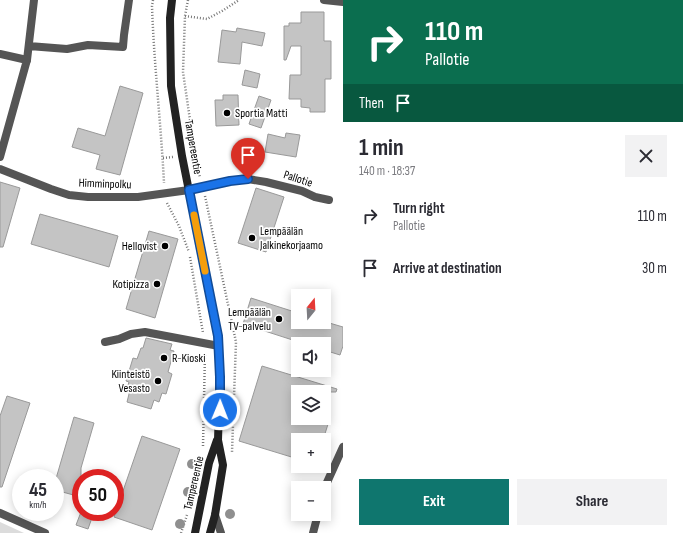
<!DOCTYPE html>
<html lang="en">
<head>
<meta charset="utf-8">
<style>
  body { margin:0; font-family:"Sofia Sans Condensed",sans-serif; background:#f2f2f3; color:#2b2b33; height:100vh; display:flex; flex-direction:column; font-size:15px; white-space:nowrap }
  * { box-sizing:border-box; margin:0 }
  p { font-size:13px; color:#7c7c81 }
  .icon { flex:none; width:22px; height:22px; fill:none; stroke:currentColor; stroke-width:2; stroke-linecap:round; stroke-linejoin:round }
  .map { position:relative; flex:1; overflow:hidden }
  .side { display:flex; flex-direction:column; background:#fff; width:340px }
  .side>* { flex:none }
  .hud { background:#0b6e4f; color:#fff; overflow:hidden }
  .needle { width:26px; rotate:18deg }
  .tools { position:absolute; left:291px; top:289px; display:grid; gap:8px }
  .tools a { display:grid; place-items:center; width:40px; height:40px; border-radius:0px; background:#fff; box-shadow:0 2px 10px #0003; font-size:20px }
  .speed { position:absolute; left:12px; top:469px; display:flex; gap:8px; font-size:20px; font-weight:700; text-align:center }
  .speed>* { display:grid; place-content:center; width:52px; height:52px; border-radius:50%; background:#fff; box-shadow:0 2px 10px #0003; line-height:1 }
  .speed small { font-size:10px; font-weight:400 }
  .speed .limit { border:6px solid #d22; background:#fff; color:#111 }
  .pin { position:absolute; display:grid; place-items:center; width:34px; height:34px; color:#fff; margin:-41px -17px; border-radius:50% 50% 50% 0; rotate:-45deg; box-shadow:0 0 4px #0007 }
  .pin .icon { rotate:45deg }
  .me { position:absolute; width:44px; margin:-22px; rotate:1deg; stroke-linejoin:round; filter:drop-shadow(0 0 3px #0008) }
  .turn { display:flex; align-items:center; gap:14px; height:84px; padding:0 16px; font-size:18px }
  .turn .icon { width:52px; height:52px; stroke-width:2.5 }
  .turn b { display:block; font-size:28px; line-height:34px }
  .then { display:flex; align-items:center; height:38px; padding:0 16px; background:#0003; gap:8px; font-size:15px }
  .round { display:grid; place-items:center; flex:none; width:42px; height:42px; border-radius:0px; background:#f2f2f3 }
  .summary { display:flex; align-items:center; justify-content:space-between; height:68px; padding:0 16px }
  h1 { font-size:24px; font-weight:700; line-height:30px }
  .action { display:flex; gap:8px; margin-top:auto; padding:8px 16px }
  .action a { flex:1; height:46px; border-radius:0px; background:#0f766e; color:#fff; font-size:16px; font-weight:700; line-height:46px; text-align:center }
  .action a+a { background:#f2f2f3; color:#2b2b33 }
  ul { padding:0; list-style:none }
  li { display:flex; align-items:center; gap:12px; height:52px; padding:0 16px }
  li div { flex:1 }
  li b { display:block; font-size:15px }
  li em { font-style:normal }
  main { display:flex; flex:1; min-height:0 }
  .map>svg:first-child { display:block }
  .green { fill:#dcdcdc }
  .building { fill:#c4c4c4; stroke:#999 }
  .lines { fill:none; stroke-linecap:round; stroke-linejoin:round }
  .path { stroke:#777; stroke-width:2.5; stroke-dasharray:1 2; stroke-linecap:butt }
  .service { stroke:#555; stroke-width:8 }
  .minor { stroke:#555; stroke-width:8 }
  .secondary { stroke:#222; stroke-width:8 }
  .tree { fill:#8f8f8f }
  .route-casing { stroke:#114b97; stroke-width:10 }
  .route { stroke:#1a73e8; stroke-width:7 }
  .slow { stroke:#f59e0b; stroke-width:7 }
  .poi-dot { fill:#000; stroke:#fff; stroke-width:1.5 }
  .labels { text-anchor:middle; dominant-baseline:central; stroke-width:3.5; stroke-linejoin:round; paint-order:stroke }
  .poi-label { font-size:12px; fill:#000; stroke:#fff; text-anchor:end }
  .street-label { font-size:12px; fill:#000; stroke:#fff }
</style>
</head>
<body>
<main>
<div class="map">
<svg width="343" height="533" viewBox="0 0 343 533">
  <rect width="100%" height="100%" fill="#fff"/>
  <path class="green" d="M0,522L24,533H0Z"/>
  <path class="building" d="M301,12H324V41H331V79H325V112H310V108L301,107V99H289L290,75H301V46H291L286,60H284V26H289V23H301Z
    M237,28L265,33L262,46L242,42L240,64L218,62L222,30L236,32Z
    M245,70L260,74L257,88L242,85Z
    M120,86L143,93L120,175L96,169L100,155L72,147L78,128L105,136Z
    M223,95H238L239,125L216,126L215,100H223Z
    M259,96L271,100L261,128L249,124Z
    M286,133L300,135L296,157L265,152L268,134L285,138Z
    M0,182L20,188L3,247H0Z
    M256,188L284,197L266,252L238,243Z
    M40,214L118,236L109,267L31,244Z
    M149,231L178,239L155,318L126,309Z
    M251,298L298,313V322H326L343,327V346L340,355L324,350V344H305L243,324Z
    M146,338L172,344L170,350L174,351L168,372L172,374L166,394L162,393L159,402L154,400L151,409L127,402L131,386L128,385L129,382L126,381L133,358L137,359L141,348H143Z
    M262,366L337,389L336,392H298V418H318L329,421L323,440H298V459L239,441Z
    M7,396L30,403L2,487H0V416Z
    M74,417L94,423L81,468V497L55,490V482Z
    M142,436L180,449L152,530L114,517Z
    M81,512H94L88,529L76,525Z"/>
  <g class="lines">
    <path class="path" d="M153,0L152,6C154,65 161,124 164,183
      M188,0L185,16L183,72L195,154L200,178
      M185,16L207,19L222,11L239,0
      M163,158L173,157
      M205,196L236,342L232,452
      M167,203L179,226L189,252
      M190,257L203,333
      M203,446L205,353
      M181,533L187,515"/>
    <path class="service" d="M29,46L67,49L88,45L123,47L124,35L129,0
      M27,60L34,0
      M105,342L119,339L131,334L145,332L219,346
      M215,515L221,533"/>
    <path class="minor" d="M324,0L343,2
      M0,54L27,60L0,157
      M0,169L51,189L69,195L88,197H138L189,190L230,181L248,179L266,182L302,191L315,197L329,200
      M324,489L343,447
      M0,513L45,533
      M313,533L318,514"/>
    <path class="secondary" d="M172,0L170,18L171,86L182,156L218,336L220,377L218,440L223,465L215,515L210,533
      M195,533L209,463L217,440"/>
  </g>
  <g class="tree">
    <circle cx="192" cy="464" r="5"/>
    <circle cx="188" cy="492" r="5"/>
    <circle cx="230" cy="514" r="5"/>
    <circle cx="180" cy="524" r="5"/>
  </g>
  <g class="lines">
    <defs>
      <path id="route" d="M220,410V377L218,336L189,190L230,181L248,179"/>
    </defs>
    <use href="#route" class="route-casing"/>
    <use href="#route" class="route"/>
    <path class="slow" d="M194,215L205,271"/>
  </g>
  <g class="poi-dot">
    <circle cx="227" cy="113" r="4"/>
    <circle cx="252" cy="238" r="4"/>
    <circle cx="165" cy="246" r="4"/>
    <circle cx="157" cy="284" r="4"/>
    <circle cx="279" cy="319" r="4"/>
    <circle cx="164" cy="358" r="4"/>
    <circle cx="158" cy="381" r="4"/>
  </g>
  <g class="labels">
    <g class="poi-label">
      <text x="235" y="113" text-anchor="start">Sportia Matti</text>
      <text x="260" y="231" text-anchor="start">Lempäälän<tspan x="260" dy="14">Jalkinekorjaamo</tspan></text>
      <text x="157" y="246">Hellqvist</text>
      <text x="149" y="284">Kotipizza</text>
      <text x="271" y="312">Lempäälän<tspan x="271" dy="14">TV-palvelu</tspan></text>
      <text x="172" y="358" text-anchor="start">R-Kioski</text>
      <text x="150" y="374">Kiinteistö<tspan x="150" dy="14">Vesasto</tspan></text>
    </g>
    <g class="street-label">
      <text transform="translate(193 147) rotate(80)">Tampereentie</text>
      <text transform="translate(298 179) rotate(18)">Pallotie</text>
      <text transform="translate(105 184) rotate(2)">Himminpolku</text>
      <text transform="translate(194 483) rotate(-77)">Tampereentie</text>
    </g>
  </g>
</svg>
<div class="tools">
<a><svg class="needle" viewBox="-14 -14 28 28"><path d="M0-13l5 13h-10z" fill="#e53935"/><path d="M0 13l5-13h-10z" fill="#7c7c81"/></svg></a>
<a><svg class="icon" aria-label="sound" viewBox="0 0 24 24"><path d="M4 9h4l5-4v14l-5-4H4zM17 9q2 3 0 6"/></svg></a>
<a><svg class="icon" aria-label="layers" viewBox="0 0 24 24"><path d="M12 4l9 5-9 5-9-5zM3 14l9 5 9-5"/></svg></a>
<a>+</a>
<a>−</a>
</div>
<div class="speed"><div>45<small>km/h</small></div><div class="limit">50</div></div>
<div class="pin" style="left:248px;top:179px;background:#d93025"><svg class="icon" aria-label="arrive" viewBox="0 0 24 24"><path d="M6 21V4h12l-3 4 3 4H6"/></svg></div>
<svg class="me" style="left:220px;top:410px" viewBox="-20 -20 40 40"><circle r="17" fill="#1a73e8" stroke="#fff" stroke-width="3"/><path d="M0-11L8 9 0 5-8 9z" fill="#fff"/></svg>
</div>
<section class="side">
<div class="hud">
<div class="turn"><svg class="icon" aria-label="right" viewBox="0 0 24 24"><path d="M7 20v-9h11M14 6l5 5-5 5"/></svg><div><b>110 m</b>Pallotie</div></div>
<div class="then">Then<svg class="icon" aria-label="arrive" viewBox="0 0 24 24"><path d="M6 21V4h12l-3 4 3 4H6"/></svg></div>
</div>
<div class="summary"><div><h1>1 min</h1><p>140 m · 18:37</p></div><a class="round"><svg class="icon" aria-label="close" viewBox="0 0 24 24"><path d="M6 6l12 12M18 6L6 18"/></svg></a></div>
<ul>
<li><svg class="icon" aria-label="right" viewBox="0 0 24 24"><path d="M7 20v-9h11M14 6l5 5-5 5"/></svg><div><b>Turn right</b><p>Pallotie</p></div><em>110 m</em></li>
<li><svg class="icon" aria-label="arrive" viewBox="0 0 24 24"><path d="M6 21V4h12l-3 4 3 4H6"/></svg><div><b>Arrive at destination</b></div><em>30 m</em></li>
</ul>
<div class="action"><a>Exit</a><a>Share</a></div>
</section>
</main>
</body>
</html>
